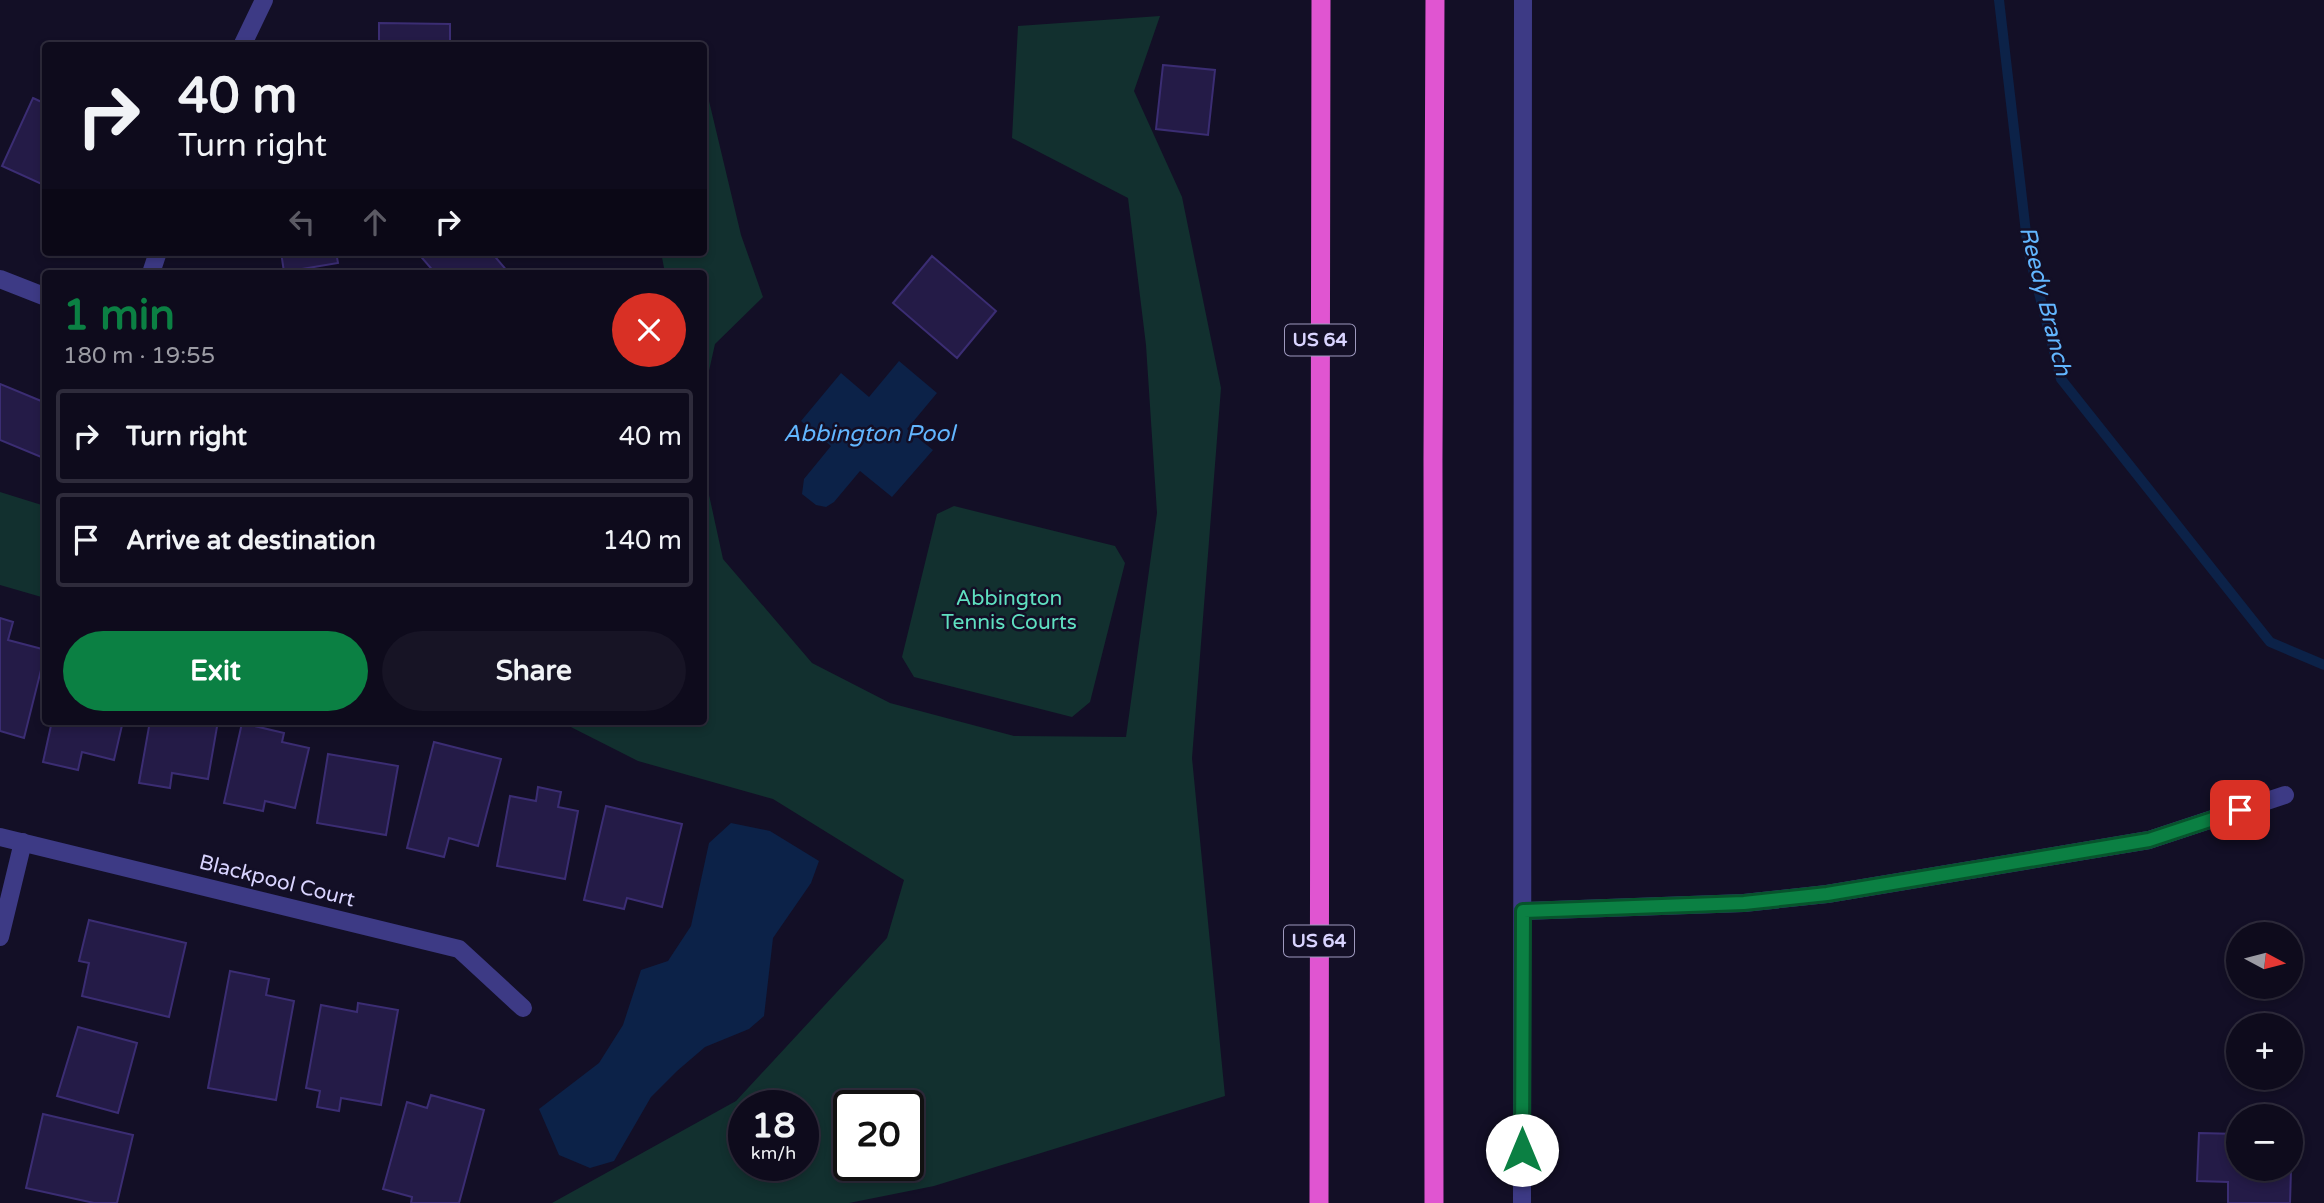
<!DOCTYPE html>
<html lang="en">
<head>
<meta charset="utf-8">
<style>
  body { margin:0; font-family:"Varela Round",sans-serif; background:#171425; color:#f1f3f6; height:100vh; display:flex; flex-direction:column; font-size:26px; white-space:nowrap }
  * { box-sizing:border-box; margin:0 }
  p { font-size:23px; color:#9b9ba3 }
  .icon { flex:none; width:38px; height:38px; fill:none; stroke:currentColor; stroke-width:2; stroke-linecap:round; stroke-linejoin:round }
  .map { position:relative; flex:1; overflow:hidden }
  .panel { position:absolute; left:42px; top:270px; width:665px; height:455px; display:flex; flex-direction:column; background:#0e0b1c; border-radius:7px; box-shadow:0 4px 10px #0003,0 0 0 2px #2e2b3b }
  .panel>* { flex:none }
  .guide { position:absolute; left:42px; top:42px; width:665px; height:214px; border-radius:7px; box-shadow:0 4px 10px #0003,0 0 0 2px #2e2b3b; background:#0e0b1c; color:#f1f3f6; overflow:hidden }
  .needle { width:46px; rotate:97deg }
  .controls { position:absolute; left:2226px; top:922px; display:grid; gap:14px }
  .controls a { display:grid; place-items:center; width:77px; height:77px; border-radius:50%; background:#0e0b1c; box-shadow:0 4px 10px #0003,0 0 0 2px #2e2b3b; font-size:35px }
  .speed { position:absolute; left:728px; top:1090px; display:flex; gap:14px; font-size:35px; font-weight:700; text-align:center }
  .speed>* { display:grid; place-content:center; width:91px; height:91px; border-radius:50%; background:#0e0b1c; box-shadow:0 4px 10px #0003,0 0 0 2px #2e2b3b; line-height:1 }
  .speed small { font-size:18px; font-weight:400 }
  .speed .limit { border:4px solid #111; border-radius:10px; background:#fff; color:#111 }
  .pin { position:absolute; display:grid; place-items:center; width:60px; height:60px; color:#fff; margin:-30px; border-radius:14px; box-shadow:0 4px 10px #0006 }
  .me { position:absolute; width:77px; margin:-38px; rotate:0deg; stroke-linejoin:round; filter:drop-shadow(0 0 5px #0008) }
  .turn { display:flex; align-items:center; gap:24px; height:147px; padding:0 21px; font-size:32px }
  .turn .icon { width:91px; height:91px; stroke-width:2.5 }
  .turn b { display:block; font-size:49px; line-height:60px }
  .lanes { display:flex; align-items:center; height:66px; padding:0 21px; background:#0003; justify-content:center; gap:35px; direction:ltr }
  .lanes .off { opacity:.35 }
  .round { display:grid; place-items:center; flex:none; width:74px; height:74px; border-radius:37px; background:#171425 }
  .headline { display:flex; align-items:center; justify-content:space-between; height:119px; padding:0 21px }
  h1 { font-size:42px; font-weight:700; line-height:52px; color:#0b8043 }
  .cta { display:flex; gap:14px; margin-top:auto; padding:14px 21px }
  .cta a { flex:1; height:80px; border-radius:42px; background:#0b8043; color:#fff; font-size:28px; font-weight:700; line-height:80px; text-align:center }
  .cta a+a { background:#171425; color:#f1f3f6 }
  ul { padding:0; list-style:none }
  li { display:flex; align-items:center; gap:21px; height:94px; margin:0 14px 10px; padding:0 7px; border:4px solid #2e2b3b; border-radius:7px }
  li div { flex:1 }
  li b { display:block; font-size:26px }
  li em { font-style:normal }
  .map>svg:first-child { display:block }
  .green { fill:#12302f; fill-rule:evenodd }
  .water { fill:#0c2248 }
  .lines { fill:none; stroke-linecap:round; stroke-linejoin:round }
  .stream { stroke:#0c2248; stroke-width:10 }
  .building { fill:#241b47; stroke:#3b2d73; stroke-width:2 }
  .service { stroke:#3d3a85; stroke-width:18 }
  .minor { stroke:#3d3a85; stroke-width:18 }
  .trunk { stroke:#e055d1; stroke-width:19 }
  .route-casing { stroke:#07532c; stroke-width:18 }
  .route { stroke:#0b8043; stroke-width:12 }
  .labels { text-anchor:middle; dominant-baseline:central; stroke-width:5; stroke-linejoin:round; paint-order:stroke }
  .shield { fill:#130f26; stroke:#9e99be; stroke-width:2 }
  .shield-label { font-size:19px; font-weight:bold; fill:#d9d4ff }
  .park-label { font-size:21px; fill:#5fe0c0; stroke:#130f26 }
  .street-label { font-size:21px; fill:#d9d4ff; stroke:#130f26 }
  .water-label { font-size:23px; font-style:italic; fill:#62b6ff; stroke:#130f26 }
</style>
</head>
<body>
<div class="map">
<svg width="2324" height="1203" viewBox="0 0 2324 1203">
  <rect width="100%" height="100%" fill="#130f26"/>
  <path class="green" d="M1160,16L1134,91L1182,197L1221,388L1192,758L1225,1096L934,1186L849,1203H552L736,1101L887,938L904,880L773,799L638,761L559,721H704V472L723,559L812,663L890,703L1014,736L1126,737L1157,513L1146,345L1128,198L1012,138L1018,26ZM744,1106H803V1166H744ZM849,1106H908V1166H849Z
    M704,80L741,235L763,297L715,344L704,393V273H665L661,252H704Z
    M0,492L45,506V598L0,585Z
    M954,506L1115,546L1125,563L1090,702L1072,717L914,677L902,657L937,514Z"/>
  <path class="water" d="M899,361L937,393L907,429L933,450L892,497L860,471L834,502L826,507L816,505L802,494L804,479L831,446L801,421L841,373L869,397Z
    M731,823L770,831L819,861L811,883L773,938L764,1016L749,1029L705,1047L677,1071L651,1097L614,1161L590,1168L559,1155L539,1109L599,1063L623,1025L641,970L668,961L691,926L709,843Z"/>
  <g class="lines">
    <path class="stream" d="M1999,0L2028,250L2061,379L2270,642L2324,665"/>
  </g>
  <path class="building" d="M379,23L450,24V46H341V42H379Z
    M1163,65L1215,70L1208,135L1156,129Z
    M33,98L46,104V186L2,166Z
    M281,252H336L338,263L284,272Z
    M417,252H491L509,273H435Z
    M932,256L996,311L957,358L893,303Z
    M0,384L46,403V459L0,440Z
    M0,618L13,622L8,640L46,650L24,738L0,731Z
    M52,721H123L114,760L82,752L78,770L43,762Z
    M150,721H218L208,779L172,773L170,788L139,783Z
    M242,723L284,733L282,742L309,748L295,808L265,801L263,811L224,803Z
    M434,742L501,759L478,846L449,838L444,857L407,848Z
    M328,754L398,766L386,835L317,823Z
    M538,787L561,792L558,807L578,811L565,879L497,866L510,796L536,801Z
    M606,806L682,824L662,907L627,898L624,909L584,900Z
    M89,920L186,943L169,1017L82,996L89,963L79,961Z
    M230,971L269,979L266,995L294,1001L276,1100L208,1088Z
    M358,1003L398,1010L381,1105L341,1098L339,1111L317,1107L320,1091L306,1088L321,1005L357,1012Z
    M78,1027L137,1043L118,1113L57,1096Z
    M431,1095L484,1110L459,1203H411L412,1197L383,1189L407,1102L427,1108Z
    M43,1114L133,1135L117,1203H94L26,1188Z
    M2199,1133L2238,1134V1169H2291L2292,1136L2290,1203H2228V1182L2197,1181Z"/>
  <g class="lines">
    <path class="service" d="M1523,911L1744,903L1827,894L2149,840L2285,795
      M1522,1203L1523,0"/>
    <path class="minor" d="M242,46L264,0
      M151,273L158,252
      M0,279L46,297
      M0,837L459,949L523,1008
      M0,937L23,842"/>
    <path class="trunk" d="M1319,1203L1321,0
      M1434,1203L1433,460L1435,0"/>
  </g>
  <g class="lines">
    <defs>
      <path id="route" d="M1522,1150L1523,911L1744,903L1827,894L2149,840L2240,810"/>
    </defs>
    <use href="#route" class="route-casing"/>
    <use href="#route" class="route"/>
  </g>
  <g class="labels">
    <g class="shield">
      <rect x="1285" y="324.5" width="70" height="31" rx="5"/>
      <rect x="1284" y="925.5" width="70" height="31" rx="5"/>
    </g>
    <g class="shield-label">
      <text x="1320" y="340">US 64</text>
      <text x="1319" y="941">US 64</text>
    </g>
    <g class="park-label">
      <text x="1009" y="598">Abbington<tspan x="1009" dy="24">Tennis Courts</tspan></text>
    </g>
    <g class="street-label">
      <text transform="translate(277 881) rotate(14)">Blackpool Court</text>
    </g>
    <g class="water-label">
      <text transform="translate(2045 301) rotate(76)">Reedy Branch</text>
      <text x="869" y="434">Abbington Pool</text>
    </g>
  </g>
</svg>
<div class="controls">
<a><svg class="needle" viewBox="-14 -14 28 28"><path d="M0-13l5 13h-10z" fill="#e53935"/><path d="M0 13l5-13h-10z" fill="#9b9ba3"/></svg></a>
<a>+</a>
<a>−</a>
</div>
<div class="speed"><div>18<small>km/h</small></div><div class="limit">20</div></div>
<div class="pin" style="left:2240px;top:810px;background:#d93025"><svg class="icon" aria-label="arrive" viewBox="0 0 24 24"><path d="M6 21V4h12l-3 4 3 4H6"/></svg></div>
<svg class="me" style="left:1522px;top:1150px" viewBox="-20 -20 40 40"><circle r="19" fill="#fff"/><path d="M0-13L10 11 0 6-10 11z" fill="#0b8043"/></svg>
<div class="guide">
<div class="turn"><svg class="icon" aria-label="right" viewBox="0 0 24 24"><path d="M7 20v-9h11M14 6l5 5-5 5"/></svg><div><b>40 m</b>Turn right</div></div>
<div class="lanes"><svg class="icon off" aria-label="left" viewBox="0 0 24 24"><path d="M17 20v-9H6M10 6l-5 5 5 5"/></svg><svg class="icon off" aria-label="ahead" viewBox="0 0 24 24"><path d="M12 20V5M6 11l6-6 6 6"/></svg><svg class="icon" aria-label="right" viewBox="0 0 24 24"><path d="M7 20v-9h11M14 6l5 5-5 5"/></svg></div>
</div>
<section class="panel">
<div class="headline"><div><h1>1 min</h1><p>180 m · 19:55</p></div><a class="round" style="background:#d93025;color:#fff"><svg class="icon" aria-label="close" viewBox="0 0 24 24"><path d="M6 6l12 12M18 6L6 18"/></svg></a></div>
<ul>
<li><svg class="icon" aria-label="right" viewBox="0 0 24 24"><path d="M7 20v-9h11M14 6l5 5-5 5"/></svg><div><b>Turn right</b></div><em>40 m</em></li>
<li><svg class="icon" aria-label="arrive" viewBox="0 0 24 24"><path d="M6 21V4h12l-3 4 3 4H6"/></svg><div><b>Arrive at destination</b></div><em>140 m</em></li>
</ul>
<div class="cta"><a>Exit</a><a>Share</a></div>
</section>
</div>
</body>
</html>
